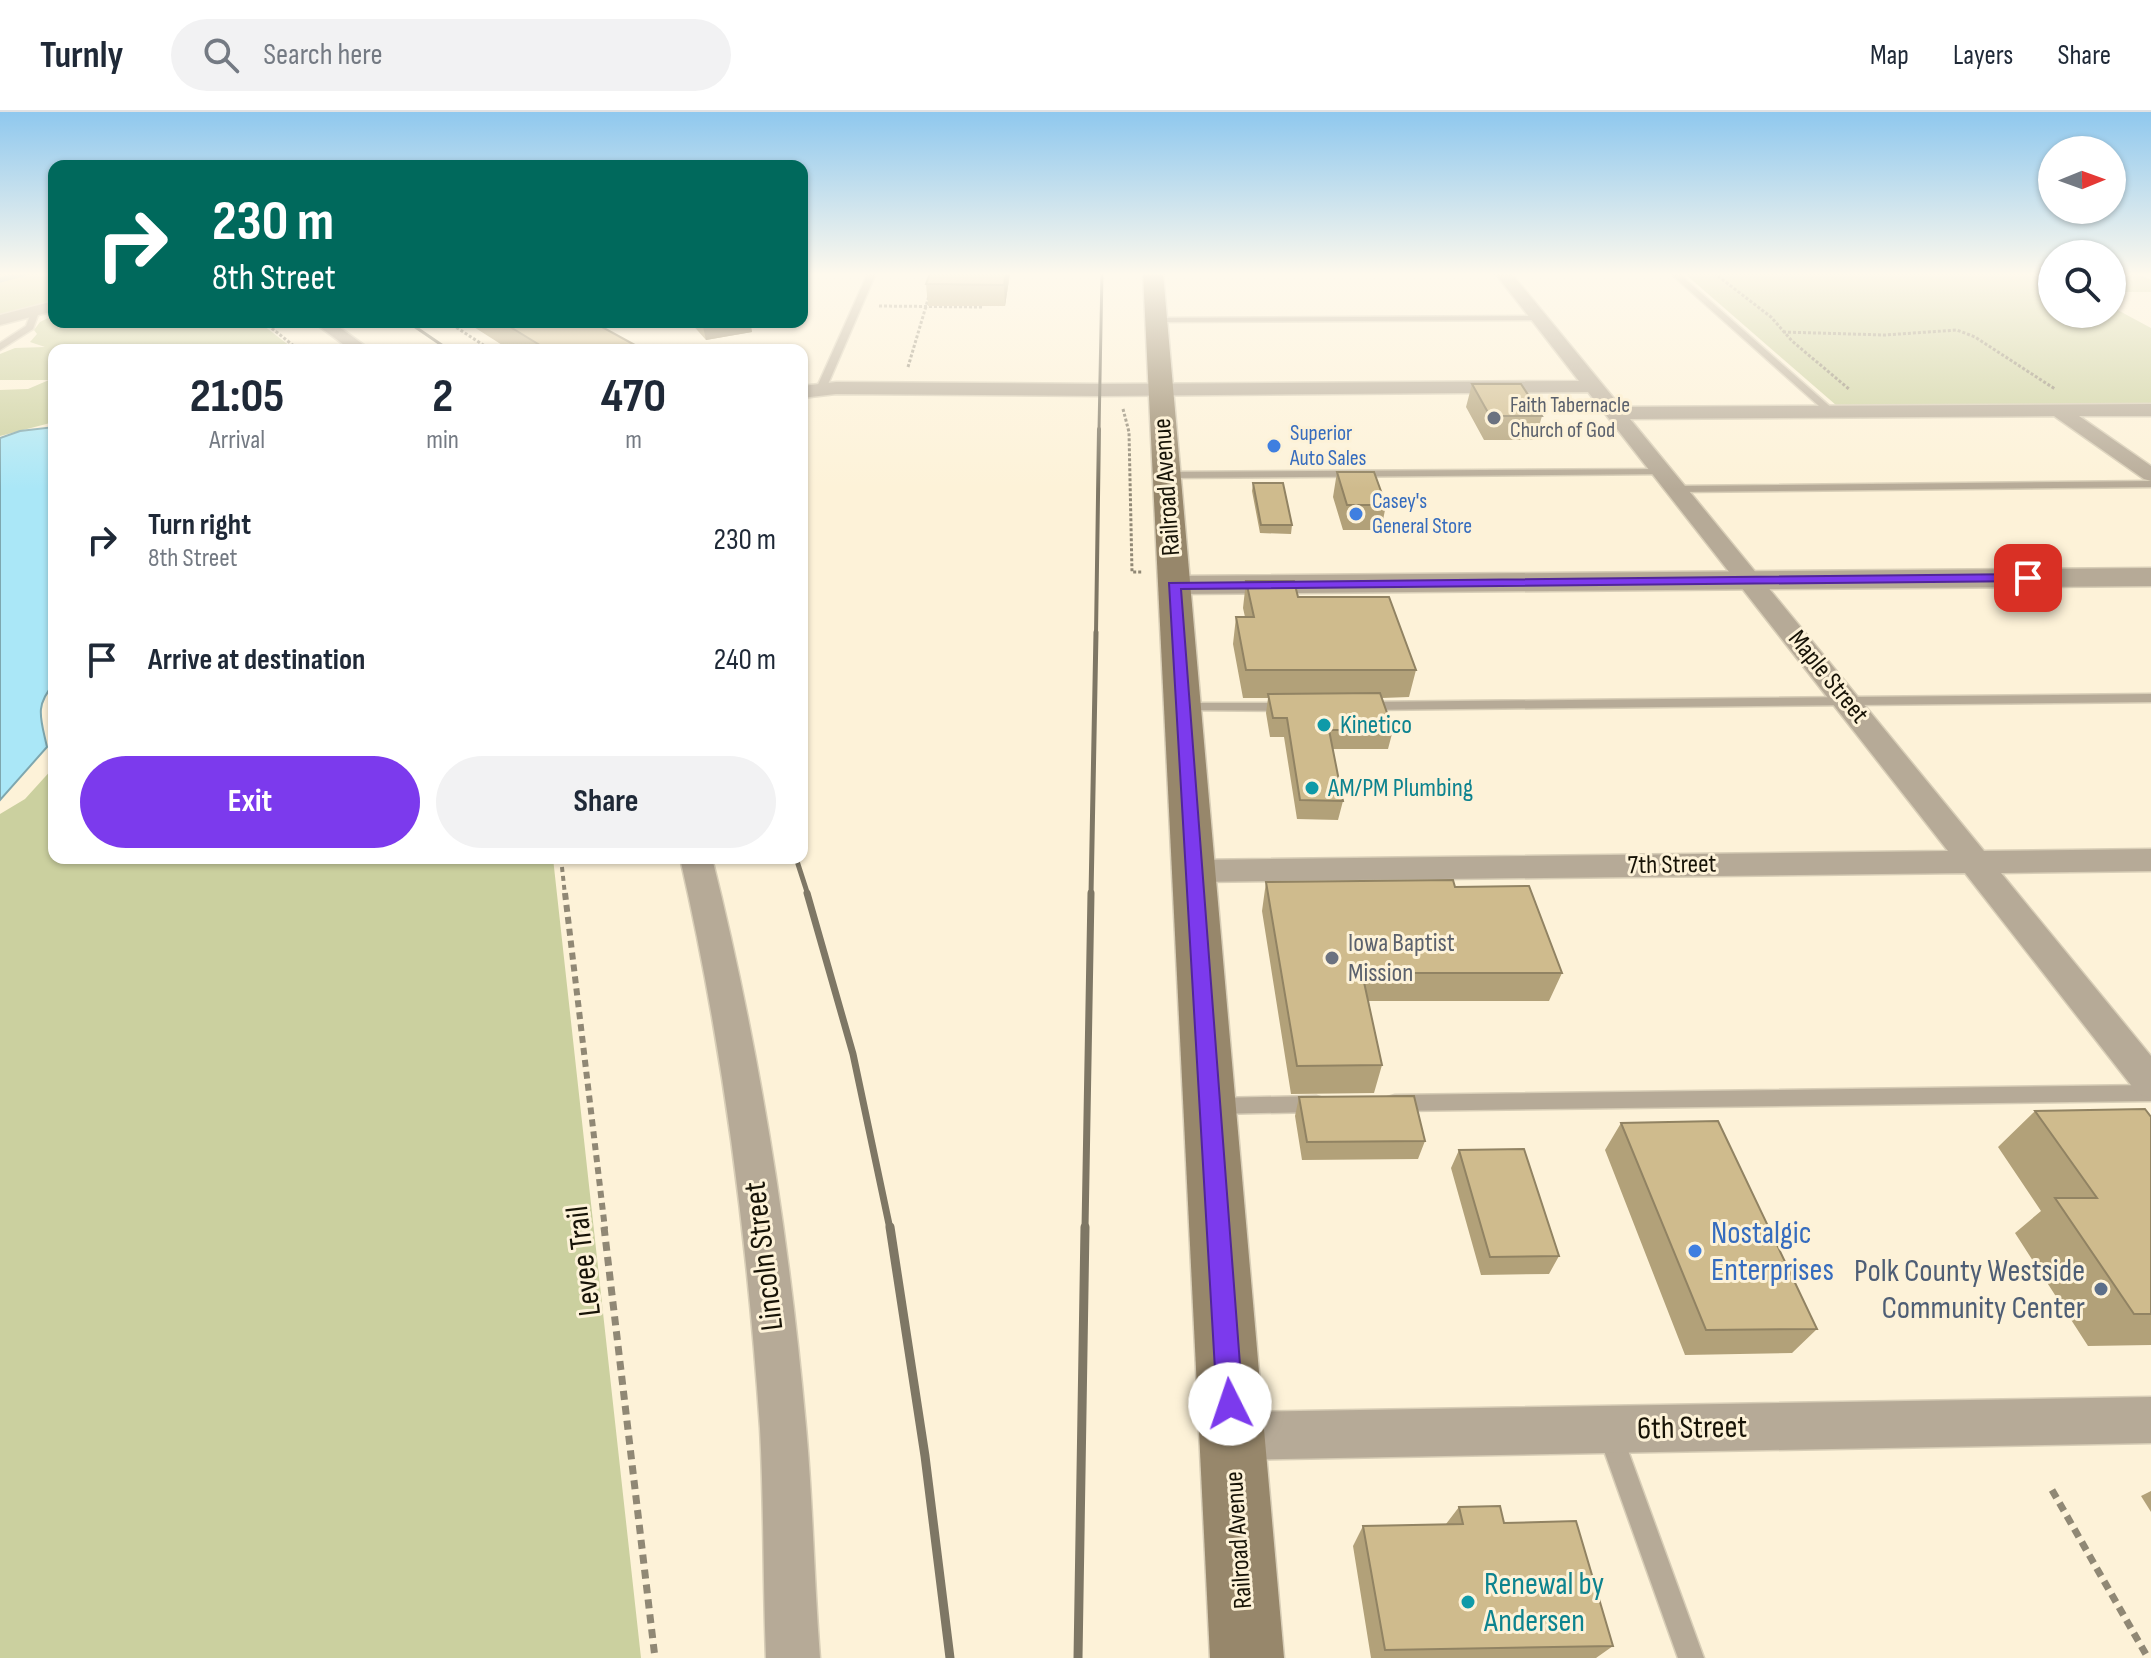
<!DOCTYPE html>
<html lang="en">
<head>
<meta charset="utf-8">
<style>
  body { margin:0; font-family:"Sofia Sans Condensed",sans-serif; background:#f2f2f3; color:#1f2937; height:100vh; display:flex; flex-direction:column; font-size:30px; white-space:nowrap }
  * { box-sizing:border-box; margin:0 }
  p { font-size:26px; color:#747a83 }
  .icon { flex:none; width:44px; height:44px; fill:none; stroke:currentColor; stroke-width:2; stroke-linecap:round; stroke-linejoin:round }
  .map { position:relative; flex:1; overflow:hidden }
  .side { position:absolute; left:48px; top:232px; width:760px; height:520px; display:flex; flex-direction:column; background:#fff; border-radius:16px; box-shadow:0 2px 6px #0004 }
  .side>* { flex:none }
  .guide { position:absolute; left:48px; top:48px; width:760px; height:168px; border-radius:16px; box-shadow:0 2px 6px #0004; background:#00695c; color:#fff; overflow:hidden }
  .needle { width:52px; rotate:89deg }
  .tools { position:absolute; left:2038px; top:24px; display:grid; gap:16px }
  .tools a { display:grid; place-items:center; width:88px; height:88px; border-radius:50%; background:#fff; box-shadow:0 2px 6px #0004; font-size:40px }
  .pin { position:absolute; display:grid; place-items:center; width:68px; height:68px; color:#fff; margin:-34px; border-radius:16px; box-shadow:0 4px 12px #0006 }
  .me { position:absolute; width:88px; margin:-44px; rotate:356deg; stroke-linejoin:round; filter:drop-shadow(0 0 6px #0008) }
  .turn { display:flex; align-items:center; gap:28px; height:168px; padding:0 32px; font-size:36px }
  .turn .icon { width:104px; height:104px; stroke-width:2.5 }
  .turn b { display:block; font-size:56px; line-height:68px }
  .eta { display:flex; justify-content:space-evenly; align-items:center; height:136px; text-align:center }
  .eta b { font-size:48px; font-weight:700; line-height:56px }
  .action { display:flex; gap:16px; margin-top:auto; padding:16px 32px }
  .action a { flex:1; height:92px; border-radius:48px; background:#7c3aed; color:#fff; font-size:32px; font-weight:700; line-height:92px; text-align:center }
  .action a+a { background:#f2f2f3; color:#1f2937 }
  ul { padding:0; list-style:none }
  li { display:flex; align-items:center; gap:24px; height:120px; padding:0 32px }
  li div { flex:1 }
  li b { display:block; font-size:30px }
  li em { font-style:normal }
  header { display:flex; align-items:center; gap:48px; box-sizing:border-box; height:112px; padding:0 40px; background:#fff; border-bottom:2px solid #e0e1e3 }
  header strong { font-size:38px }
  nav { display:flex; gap:44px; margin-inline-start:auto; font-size:28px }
  .search { width:560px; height:72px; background:#f2f2f3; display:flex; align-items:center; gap:20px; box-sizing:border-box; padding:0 28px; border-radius:44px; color:#747a83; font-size:30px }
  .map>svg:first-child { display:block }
  .green { fill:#cbd09f }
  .water { fill:#aae7f7; stroke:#7ea7af; stroke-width:2 }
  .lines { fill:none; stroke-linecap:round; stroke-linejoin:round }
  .stream { stroke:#7ea7af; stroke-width:5 }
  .service-casing { stroke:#d8ceb7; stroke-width:3 }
  .minor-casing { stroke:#d8ceb7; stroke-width:3 }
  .tertiary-casing { stroke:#d8ceb7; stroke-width:3 }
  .secondary-casing { stroke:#d8ceb7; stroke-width:3 }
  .path-far3 { stroke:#908875; stroke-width:3; stroke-dasharray:3 2; stroke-linecap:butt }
  .path-far2 { stroke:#908875; stroke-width:4; stroke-dasharray:5 4; stroke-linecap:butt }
  .path-far1 { stroke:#908875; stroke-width:6; stroke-dasharray:7 5; stroke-linecap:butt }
  .path { stroke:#908875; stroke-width:7; stroke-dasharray:9 6; stroke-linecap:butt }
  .service { fill:#b6aa97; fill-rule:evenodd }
  .minor { fill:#b6aa97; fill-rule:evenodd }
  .tertiary { fill:#b6aa97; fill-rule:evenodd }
  .secondary { fill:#97876b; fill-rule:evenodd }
  .rail-far4 { stroke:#7e7765; stroke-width:3 }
  .rail-far3 { stroke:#7e7765; stroke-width:4 }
  .rail-far2 { stroke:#7e7765; stroke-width:5 }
  .rail-far1 { stroke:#7e7765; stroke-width:7 }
  .rail { stroke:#7e7765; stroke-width:9 }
  .wall { fill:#b2a179 }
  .shaded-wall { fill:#918363 }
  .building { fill:#cfbb8d; stroke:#918363; stroke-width:2 }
  .route { fill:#7c3aed; stroke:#51269a; stroke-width:2 }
  .worship-dot { fill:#6b7280; stroke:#fdf2d8; stroke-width:3 }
  .shop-dot { fill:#3f7fe0; stroke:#fdf2d8; stroke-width:3 }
  .culture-dot { fill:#0f9aa8; stroke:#fdf2d8; stroke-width:3 }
  .service-dot { fill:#5c6f8a; stroke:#fdf2d8; stroke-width:3 }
  .labels { text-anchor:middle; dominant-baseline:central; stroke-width:6; stroke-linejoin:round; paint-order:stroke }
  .far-worship-label { font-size:22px; fill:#5b616d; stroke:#fdf2d8; text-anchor:start }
  .far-shop-label { font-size:22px; fill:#366cbe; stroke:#fdf2d8; text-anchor:start }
  .street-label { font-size:26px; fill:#171307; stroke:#fdf2d8 }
  .culture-label { font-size:26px; fill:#0d838f; stroke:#fdf2d8; text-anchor:start }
  .worship-label { font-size:26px; fill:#5b616d; stroke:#fdf2d8; text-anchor:start }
  .near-shop-label { font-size:32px; fill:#366cbe; stroke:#fdf2d8; text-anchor:start }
  .near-street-label { font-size:32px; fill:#171307; stroke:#fdf2d8 }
  .near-service-label { font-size:32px; fill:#4e5e75; stroke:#fdf2d8; text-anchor:end }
  .near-culture-label { font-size:32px; fill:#0d838f; stroke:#fdf2d8; text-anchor:start }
</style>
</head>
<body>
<header>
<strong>Turnly</strong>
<div class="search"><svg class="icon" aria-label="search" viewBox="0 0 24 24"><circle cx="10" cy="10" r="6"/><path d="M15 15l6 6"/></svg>Search here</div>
<nav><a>Map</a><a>Layers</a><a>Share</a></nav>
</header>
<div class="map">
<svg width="2151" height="1546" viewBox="0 0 2151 1546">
  <rect width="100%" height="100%" fill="#fdf2d8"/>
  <path class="green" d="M0,161H54V191L0,203Z
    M1684,161H2052V202H2112V195L2151,216V298L1844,300Z
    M2112,161H2136L2151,168V180H2112Z
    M54,203V210H259L295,238H54V310L0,324V278L28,277L49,268H0V242L15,236L45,235L30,230L37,222L34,218L40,210Z
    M54,655V746H553L641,1546H0V702L25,687Z"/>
  <path class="water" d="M54,315V572C34,594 41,607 47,635L0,688V326L20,319Z"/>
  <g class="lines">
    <path class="stream" d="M0,168L26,161"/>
    <defs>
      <path id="service" d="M868,161H876L826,277L818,279L816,277Z
        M1670,161H1678L1834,298V302H1828Z
        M32,198L39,200L33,217L0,238V231L26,214Z
        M1539,204L1542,208L1156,210L1152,208L1156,206Z
        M1663,357L1668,360L1667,362L1166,366L1161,363L1166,360Z
        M2151,369V375L1677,380L1672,377L1677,374Z
        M2151,582V590L1365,598L1358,594L1365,590Z
        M1183,591H1286L1293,595L1286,599L1178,598V592Z
        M2151,973V989L1395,999L1388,997L1386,991L1388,985L1395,983Z
        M1316,984L1323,986L1326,992L1323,998L1316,1000L1215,1002L1208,1000L1205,994L1208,988L1215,986Z
        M1610,1310L1618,1314L1622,1322L1704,1546H1678L1598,1322L1602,1314Z"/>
      <path id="minor" d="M1495,161H1511L1621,295L2151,292V304H2079L2151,354V369L2144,367L2054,304L1630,307L1984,739L2151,737V759L2001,761L2151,944V986L2138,982L1965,761L1194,770L1183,767L1178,759L1183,751L1194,748L1948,739L1588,280L1101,284L836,282L802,286V274L836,270L1101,272L1579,269Z
        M54,189V199L0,213V203Z
        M313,210H332L371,238H351Z
        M680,746H712C759,933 789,1123 806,1315C813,1392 814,1469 820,1546H766C763,1469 764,1392 760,1316C747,1124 723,933 680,746Z
        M2151,1285V1331L1232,1348L1215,1341L1208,1324L1215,1307L1232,1300Z"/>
      <path id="tertiary" d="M2151,456V474L1174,482L1163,479L1159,473L1163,467L1174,464Z"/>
      <path id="secondary" d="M1143,161H1163L1284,1546H1210Z"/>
    </defs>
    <use href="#service" class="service-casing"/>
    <use href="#minor" class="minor-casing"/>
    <use href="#tertiary" class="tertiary-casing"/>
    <use href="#secondary" class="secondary-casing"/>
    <path class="path-far3" d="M1714,161L1771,205L1792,229L1849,277
      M879,194L982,195
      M264,210L299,238
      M448,210L491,238
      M1783,220L1885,223L1957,218L1975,225L2055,277
      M908,255L929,184
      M1123,297L1129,320L1132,460H1142"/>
    <path class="path-far2" d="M561,746L565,783"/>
    <path class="path-far1" d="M565,781L605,1117"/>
    <path class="path" d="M604,1115L655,1546
      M2052,1378L2148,1546"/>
    <use href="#service" class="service"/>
    <use href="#minor" class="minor"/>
    <use href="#tertiary" class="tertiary"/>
    <use href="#secondary" class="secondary"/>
    <path class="rail-far4" d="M408,210L449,238
      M1099,319L1102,161"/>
    <path class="rail-far3" d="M1096,522L1099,317"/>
    <path class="rail-far2" d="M796,746L808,783
      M1091,783L1096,520"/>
    <path class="rail-far1" d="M807,781L853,942L890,1117
      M1085,1117L1091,781"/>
    <path class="rail" d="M890,1115L925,1344L950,1546
      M1078,1546L1085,1115"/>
  </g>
  <path class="wall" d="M802,161H810L805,172H802Z
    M1010,161L1005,194H928L926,172Z
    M466,210H593L644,238H510Z
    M690,210H750L752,220L706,228Z
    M1472,272L1542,304L1535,328H1484L1466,295Z
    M1337,360L1386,393L1381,418H1343L1333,385Z
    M1253,371L1292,413L1291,422L1260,421L1252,379Z
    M1246,469L1298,485L1416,558L1409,585L1382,586L1393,618L1388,637H1332L1343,689L1338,708L1297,707L1284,625H1270L1266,601L1268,586H1243L1233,532L1236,505H1245L1243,496Z
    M1266,770L1455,775L1562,861L1549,889H1368L1382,953L1374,981L1291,982L1262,799Z
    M1299,985L1425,1029L1418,1047L1302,1048L1295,1004Z
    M2035,999L2151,1005V1233L2088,1234L2015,1121L2041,1099L1998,1035Z
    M1621,1011L1817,1217L1792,1241L1685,1243L1605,1038Z
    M1459,1038L1559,1144L1549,1162L1481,1163L1451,1056Z
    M2151,1379V1400L2141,1384Z
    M1459,1395L1504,1411L1613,1534L1596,1546H1371L1353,1434L1363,1414L1446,1412Z"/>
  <path class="shaded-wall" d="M804,161H810L805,172Z
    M1006,161H1010L1005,194L1004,173Z
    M702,210H750L752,220L706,228Z"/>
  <path class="building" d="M930,161H1006L1004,173L926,172Z
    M502,210H593L644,238H548Z
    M1472,272H1521L1542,304H1490Z
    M1337,360H1374L1386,393H1347Z
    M1253,371H1283L1292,413H1261Z
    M1246,469H1294L1298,485H1389L1416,558H1246L1236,505H1254Z
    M1380,581L1393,618H1329L1343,689L1300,688L1287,606H1273L1268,582Z
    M1453,768L1455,775L1529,774L1562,861H1362L1382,953L1297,954L1266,770Z
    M1414,984L1425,1029L1307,1030L1299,985Z
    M2145,997L2151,1005V1202H2134L2055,1086H2097L2035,999Z
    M1718,1009L1817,1217L1706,1218L1621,1011Z
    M1524,1037L1559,1144L1490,1145L1459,1038Z
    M1500,1394L1504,1411L1576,1409L1613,1534L1385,1538L1363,1414L1463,1412L1459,1395Z"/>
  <linearGradient id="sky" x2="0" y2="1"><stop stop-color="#8fc8ee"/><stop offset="0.43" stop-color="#fef9ed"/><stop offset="1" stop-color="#fef9ed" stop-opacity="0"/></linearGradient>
  <rect width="2151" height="377" fill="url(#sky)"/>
  <path class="route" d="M2028,462L2032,463V469L1181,477L1243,1292L1239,1301L1230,1305L1221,1301L1217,1292L1169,471Z"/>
  <g class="worship-dot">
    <circle cx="1494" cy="306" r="8"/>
    <circle cx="1332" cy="846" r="8"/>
  </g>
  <g class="shop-dot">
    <circle cx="1274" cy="334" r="8"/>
    <circle cx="1356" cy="402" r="8"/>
    <circle cx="1695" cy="1139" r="8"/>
  </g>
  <g class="culture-dot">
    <circle cx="1324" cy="613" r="8"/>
    <circle cx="1312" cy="676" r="8"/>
    <circle cx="1468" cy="1490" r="8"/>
  </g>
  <circle class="service-dot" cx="2101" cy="1177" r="8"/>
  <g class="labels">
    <g class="far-worship-label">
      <text x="1510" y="293">Faith Tabernacle<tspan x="1510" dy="25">Church of God</tspan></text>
    </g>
    <g class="far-shop-label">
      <text x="1290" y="321">Superior<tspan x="1290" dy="25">Auto Sales</tspan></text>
      <text x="1372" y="389">Casey's<tspan x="1372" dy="25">General Store</tspan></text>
    </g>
    <g class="street-label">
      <text transform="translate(1167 375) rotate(-94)">Railroad Avenue</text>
      <text transform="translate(1828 565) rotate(51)">Maple Street</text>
      <text transform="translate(1672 753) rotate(-1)">7th Street</text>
      <text transform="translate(1239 1428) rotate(-94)">Railroad Avenue</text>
    </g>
    <g class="culture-label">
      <text x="1340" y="613">Kinetico</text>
      <text x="1328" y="676">AM/PM Plumbing</text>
    </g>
    <g class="worship-label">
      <text x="1348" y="831">Iowa Baptist<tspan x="1348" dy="30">Mission</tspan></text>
    </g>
    <g class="near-shop-label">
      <text x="1711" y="1121">Nostalgic<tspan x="1711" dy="37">Enterprises</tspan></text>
    </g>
    <g class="near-street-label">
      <text transform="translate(764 1144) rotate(-97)">Lincoln Street</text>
      <text transform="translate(584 1149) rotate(-97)">Levee Trail</text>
      <text transform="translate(1692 1316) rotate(-1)">6th Street</text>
    </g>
    <g class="near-service-label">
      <text x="2085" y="1159">Polk County Westside<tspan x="2085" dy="37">Community Center</tspan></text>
    </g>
    <g class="near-culture-label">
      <text x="1484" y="1472">Renewal by<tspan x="1484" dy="37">Andersen</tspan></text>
    </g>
  </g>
</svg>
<div class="tools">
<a><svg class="needle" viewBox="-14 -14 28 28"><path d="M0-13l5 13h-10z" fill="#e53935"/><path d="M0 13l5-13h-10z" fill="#747a83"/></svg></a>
<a><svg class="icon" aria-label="search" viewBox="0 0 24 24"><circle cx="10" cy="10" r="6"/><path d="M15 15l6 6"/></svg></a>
</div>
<div class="pin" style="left:2028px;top:466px;background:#d93025"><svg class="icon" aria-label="arrive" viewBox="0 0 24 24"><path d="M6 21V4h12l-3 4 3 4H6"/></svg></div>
<svg class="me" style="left:1230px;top:1292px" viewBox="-20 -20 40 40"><circle r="19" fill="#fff"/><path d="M0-13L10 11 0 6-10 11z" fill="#7c3aed"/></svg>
<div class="guide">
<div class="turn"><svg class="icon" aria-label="right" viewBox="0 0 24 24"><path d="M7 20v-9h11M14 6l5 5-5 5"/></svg><div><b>230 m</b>8th Street</div></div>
</div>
<section class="side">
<div class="eta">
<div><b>21:05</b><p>Arrival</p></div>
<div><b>2</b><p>min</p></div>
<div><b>470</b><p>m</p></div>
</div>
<ul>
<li><svg class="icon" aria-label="right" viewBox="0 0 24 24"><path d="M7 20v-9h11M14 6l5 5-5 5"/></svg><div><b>Turn right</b><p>8th Street</p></div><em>230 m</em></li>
<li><svg class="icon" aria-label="arrive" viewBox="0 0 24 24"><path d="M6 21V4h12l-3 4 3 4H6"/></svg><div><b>Arrive at destination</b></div><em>240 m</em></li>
</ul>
<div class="action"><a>Exit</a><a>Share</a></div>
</section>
</div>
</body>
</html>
